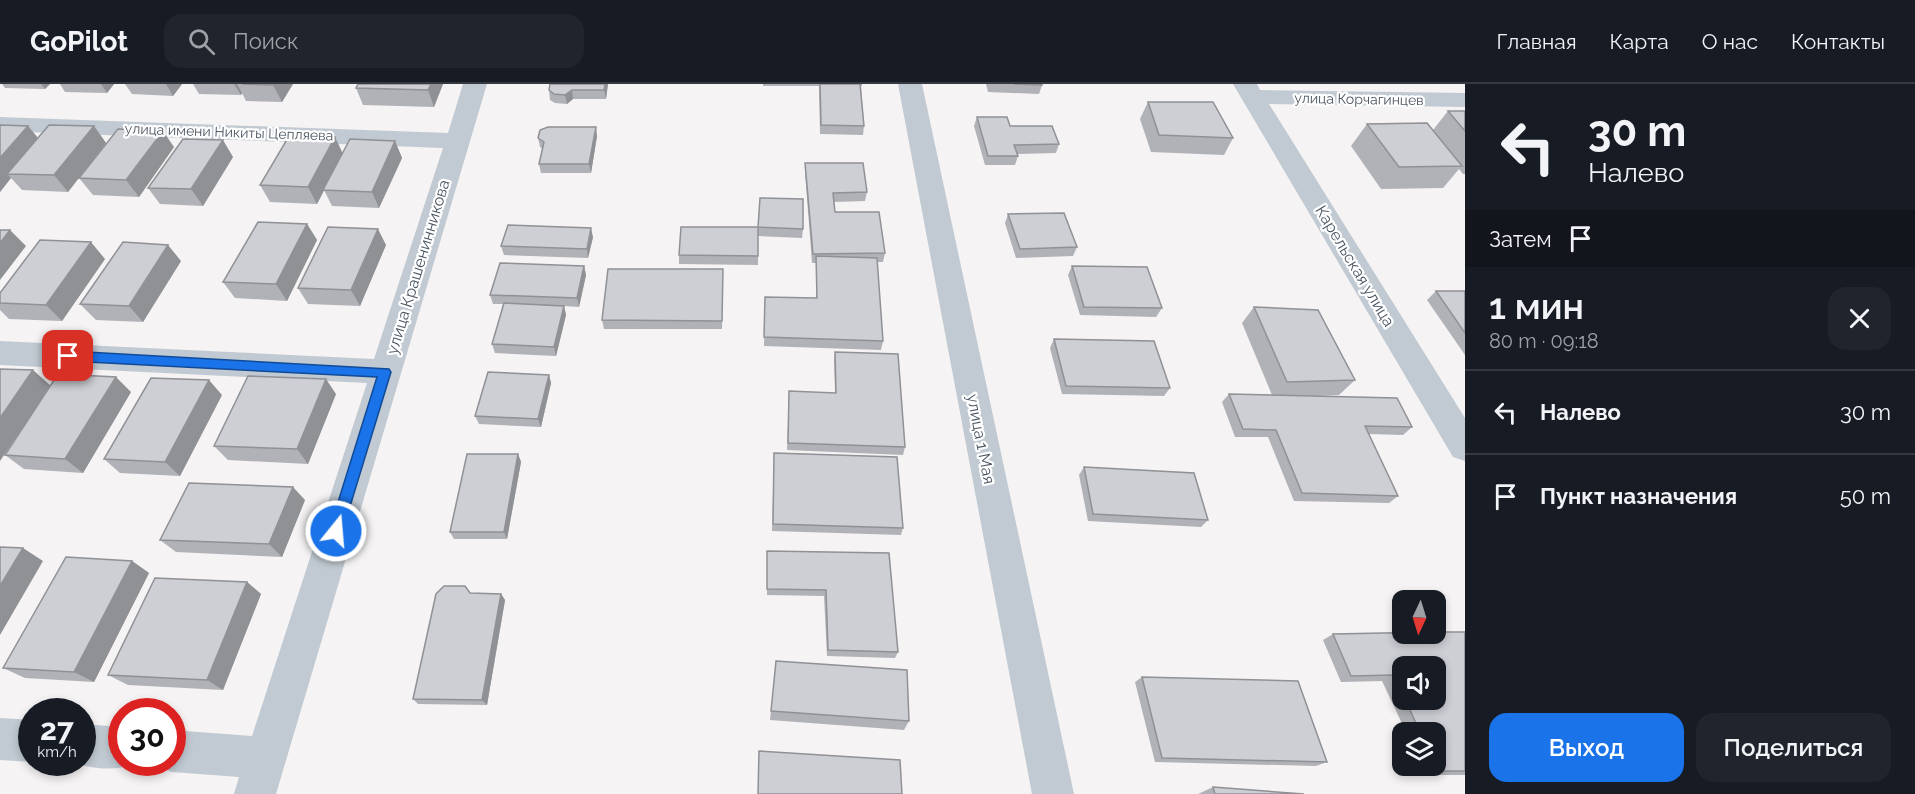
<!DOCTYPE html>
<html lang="ru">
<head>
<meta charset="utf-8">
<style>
  body { margin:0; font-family:Raleway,sans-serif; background:#20242c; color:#f1f3f6; height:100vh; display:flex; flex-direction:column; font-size:22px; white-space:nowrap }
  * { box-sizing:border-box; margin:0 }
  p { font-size:20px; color:#9ea1a6 }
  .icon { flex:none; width:33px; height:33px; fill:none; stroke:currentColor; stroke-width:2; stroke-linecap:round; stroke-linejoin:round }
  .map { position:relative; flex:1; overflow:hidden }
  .details { display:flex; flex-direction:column; background:#171b24; width:450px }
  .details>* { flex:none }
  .guide { background:#171b24; color:#f1f3f6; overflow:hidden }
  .needle { width:39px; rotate:184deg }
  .controls { position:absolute; left:1392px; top:506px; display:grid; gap:12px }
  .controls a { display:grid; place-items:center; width:54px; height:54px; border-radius:12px; background:#171b24; box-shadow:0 3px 9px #0003; font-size:30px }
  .speed { position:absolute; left:18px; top:614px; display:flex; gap:12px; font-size:30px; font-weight:700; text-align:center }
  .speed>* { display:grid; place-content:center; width:78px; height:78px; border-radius:50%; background:#171b24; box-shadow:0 3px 9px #0003; line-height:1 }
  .speed small { font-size:15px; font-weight:400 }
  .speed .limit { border:9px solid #d22; background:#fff; color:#111 }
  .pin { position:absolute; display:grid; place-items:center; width:51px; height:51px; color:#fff; margin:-26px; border-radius:12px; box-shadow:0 3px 9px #0006 }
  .me { position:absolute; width:66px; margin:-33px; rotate:17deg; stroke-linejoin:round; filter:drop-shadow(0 0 4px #0008) }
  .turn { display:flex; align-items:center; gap:21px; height:126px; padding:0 24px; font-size:27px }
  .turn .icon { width:78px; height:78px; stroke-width:2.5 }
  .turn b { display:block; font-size:42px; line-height:51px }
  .then { display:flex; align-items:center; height:57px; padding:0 24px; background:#0003; gap:12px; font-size:22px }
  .round { display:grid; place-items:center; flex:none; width:63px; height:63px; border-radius:18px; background:#20242c }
  .head { display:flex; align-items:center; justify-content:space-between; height:102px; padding:0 24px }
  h1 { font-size:36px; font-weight:600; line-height:45px }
  .button { display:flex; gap:12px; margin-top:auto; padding:12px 24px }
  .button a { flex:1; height:69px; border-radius:18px; background:#1a73e8; color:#fff; font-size:24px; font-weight:600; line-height:69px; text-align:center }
  .button a+a { background:#20242c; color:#f1f3f6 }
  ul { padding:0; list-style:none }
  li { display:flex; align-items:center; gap:18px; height:84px; padding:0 24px; border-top:2px solid #363941 }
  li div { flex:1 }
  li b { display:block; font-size:22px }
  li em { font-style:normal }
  header { display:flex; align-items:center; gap:36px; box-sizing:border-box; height:84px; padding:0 30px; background:#171b24; border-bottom:2px solid #363941 }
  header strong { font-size:28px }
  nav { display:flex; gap:33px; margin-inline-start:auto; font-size:21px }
  .search { width:420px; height:54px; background:#20242c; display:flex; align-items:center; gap:15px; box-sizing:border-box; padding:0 21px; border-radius:18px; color:#9ea1a6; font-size:22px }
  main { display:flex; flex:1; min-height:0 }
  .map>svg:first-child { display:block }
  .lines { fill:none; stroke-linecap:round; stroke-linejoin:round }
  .minor { fill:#c1cad2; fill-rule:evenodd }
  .wall { fill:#b0b2b7; fill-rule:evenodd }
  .shaded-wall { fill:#909195 }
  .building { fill:#cdcfd5; stroke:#909195; stroke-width:1.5 }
  .route { fill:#1a73e8; stroke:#114b97; stroke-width:1.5 }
  .labels { text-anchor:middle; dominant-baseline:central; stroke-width:4.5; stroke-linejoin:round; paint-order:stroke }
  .far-street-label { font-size:14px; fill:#4a5661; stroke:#fff }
  .street-label { font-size:16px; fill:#4a5661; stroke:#fff }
</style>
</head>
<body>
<header>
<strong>GoPilot</strong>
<div class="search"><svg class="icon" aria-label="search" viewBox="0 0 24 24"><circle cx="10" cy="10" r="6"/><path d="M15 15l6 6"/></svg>Поиск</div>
<nav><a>Главная</a><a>Карта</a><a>О нас</a><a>Контакты</a></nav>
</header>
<main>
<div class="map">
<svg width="1465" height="710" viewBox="0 0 1465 710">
  <rect width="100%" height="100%" fill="#f5f3f3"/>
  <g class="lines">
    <path class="minor" d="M463,0H487L276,710H234L239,693L172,688L157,682L156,678H172V646L252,652L367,299L0,281V257L374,275L443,64L0,47V33L448,49Z
      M898,0H922L1074,710H1032Z
      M1233,0H1257L1260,6L1465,9V23L1269,20L1465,334V377L1453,373Z
      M0,634L32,636V678L0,676Z
      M82,640L122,643V678L137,679C118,687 93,686 73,678H82Z"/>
  </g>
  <path class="wall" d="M2,0H50L45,5L5,4Z
    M60,0H114L107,9L65,8Z
    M125,0H182L173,12L132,10Z
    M193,0H293L282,18L246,17L242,9L241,11L199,10Z
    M358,0H443L434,23L363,21L356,4Z
    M550,0H608L606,15H573L567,20L555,19L550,16L549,6Z
    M763,0H862V2H861L864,42L863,51L820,50L819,2H763Z
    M986,0H1042V1L1039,10L988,8Z
    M1148,18L1233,54L1224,71L1151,68L1140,35Z
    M1448,27H1465V90H1463L1459,85L1443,104L1381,105L1351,62L1367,40L1433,46Z
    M977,33L1010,42L1059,60L1056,69L1018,70V72L1015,81H985L974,42Z
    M0,41L28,42L38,54L94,42L106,59L68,108L22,106L11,94L0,108Z
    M597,52L591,89H541L539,80L543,65L540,63L538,54Z
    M335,53L342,69L395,57L402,74L379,124L332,122L324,106L317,120L270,118L260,101Z
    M174,63L139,113L93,111L79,94Z
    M233,73L203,122L160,120L148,104Z
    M805,79L867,108L865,117L834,118L835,128L885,169L883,178H877L883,257L881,266L764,262L765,213L816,214V179H812L805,88Z
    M1008,130L1077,163L1073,172L1016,174L1005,139Z
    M307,140L317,156L287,217L235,214L223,198Z
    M758,143L803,145L802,154L758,152V181L679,180V171Z
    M593,153L588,174L504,171L501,162Z
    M386,161L360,222L308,220L298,204Z
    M105,175L62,237L9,235L0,226V209Z
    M181,177L143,238L96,236L80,220Z
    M584,182L586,191L579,223L564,222L566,231L556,272L495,269L492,260L503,220H493L490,211Z
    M1072,182L1162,224L1156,233L1080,231L1068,191Z
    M723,185L722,245H604L602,236Z
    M1436,207H1465V271L1427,216Z
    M1254,223L1355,296L1339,311L1314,312L1412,343L1403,351L1369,350L1398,412L1389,419L1294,417L1268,353H1235L1222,318L1229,310L1272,311L1242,239Z
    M1054,255L1170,304L1164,312L1062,310L1050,264Z
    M835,268L905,363L903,371L787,366L789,307L835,309L834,276Z
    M549,291L551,299L541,343L479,340L475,332Z
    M131,308L83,389L24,385L5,371Z
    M336,310L308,380L228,376L214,362Z
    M222,311L180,392L120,389L104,375Z
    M774,369L903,444L901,451L772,447Z
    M518,370L521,378L507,455H454L450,448Z
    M1084,383L1208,436L1201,443L1088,437L1079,391Z
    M305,416L282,473L176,468L160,456Z
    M767,467L889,469L898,568L895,574L827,572L824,512L767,511Z
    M132,477L149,489L94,598L25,594L3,584Z
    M247,498L261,510L223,606L128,601L108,591Z
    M501,510L505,516L487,621L418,620L413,615Z
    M1465,548V691H1426L1422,681H1436V648H1406L1382,597L1341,598L1323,556L1333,550ZM1402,582L1436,615H1402Z
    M775,587L909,637L904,646L770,636Z
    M1142,593L1327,678L1316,682L1155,678L1135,598Z
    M1213,703L1304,710H1198Z"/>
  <path class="shaded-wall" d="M41,0H50L45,5Z
    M101,0H114L107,9Z
    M166,0H182L173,12Z
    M234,0H237L242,9L241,11Z
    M274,0H293L282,18L273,1Z
    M431,0H443L434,23L428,6Z
    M605,0H608L606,15L604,6Z
    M572,6L573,15L567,20L565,11Z
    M28,42L42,59L7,90L11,94L0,108V74Z
    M94,42L106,59L68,108L54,91Z
    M596,43L597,52L591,89L589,80Z
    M163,47L174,63L139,113L126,96Z
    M335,53L343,70L317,120L308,103Z
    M223,56L233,73L203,122L191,105Z
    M395,57L402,74L379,124L372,108Z
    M307,140L317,156L287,217L276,200Z
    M591,144L593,153L588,174L587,165Z
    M378,145L386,161L360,222L351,206Z
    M10,146L26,162L0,196V159Z
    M91,158L105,175L62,237L46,221Z
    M168,161L181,177L143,238L129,222Z
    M584,182L586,191L579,223L577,214Z
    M564,222L566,231L556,272L554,263Z
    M33,286L51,302L0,377V334Z
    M549,291L551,299L541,343L538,335Z
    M116,293L131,308L83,389L65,375Z
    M326,295L336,310L308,380L297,365Z
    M209,296L222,311L180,392L165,378Z
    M518,370L521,378L507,455L504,448Z
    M293,403L305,416L282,473L269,460Z
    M23,464L43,477L0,551V502Z
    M132,477L149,489L94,598L74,588Z
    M247,498L261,510L223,606L207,596Z
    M501,510L505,516L487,621L482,616Z"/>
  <path class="building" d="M242,0H274L273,1Z
    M358,0H431L428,6L356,4Z
    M550,0H605L604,6H572L565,11L554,10L549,6Z
    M820,0H860L864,42L821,41Z
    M1014,0H1042V1Z
    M1148,18H1213L1233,54L1159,51Z
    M1448,27H1465V47Z
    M977,33H1007L1010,42H1052L1059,60L1014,61L1018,72H988Z
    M1427,39L1462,82L1399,83L1367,40Z
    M0,41L28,42L0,74Z
    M49,41L94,42L54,91L7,90Z
    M548,43H596L589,80H539L544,58L538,54L540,46Z
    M118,45L163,47L126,96L79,94Z
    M289,52L335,53L308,103L260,101Z
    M183,55L223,56L191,105L148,104Z
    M350,55L395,57L372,108L323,106Z
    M805,79H863L867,108L833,109L835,128H879L885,169L813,170Z
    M760,114L803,115V145L758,143Z
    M1064,129L1077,163L1020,165L1008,130Z
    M258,138L307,140L276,200L223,198Z
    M508,141L591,144L587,165L501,162Z
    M328,143L378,145L351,206L298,204Z
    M681,143H758V172L679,171Z
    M0,146H10L0,159Z
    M40,156L91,158L46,221L0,219V209Z
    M123,158L168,161L129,222L80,220Z
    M816,172L877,174L883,257L764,253L765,213L817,214Z
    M500,179L584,182L577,214L490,211Z
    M1072,182L1147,183L1162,224L1084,223Z
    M608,185H723L722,237L602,236Z
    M1436,207H1465V249Z
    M504,219L564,222L554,263L492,260Z
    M1254,223L1318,226L1355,296L1287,298Z
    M1054,255L1154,257L1170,304L1066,302Z
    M835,268L898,270L905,363L788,359L789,307L836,309Z
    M0,285L33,286L0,334Z
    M488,288L549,291L538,335L475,332Z
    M58,290L116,293L65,375L5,371Z
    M248,292L326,295L297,365L214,362Z
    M151,294L209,296L165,378L104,375Z
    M1229,310L1397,314L1412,343L1365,342L1398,412L1302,409L1276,346L1243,345Z
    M774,369L897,373L903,444L773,440Z
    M467,370H518L504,448H450Z
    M1084,383L1194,389L1208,436L1093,430Z
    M189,399L293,403L269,460L160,456Z
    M0,463L23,464L0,502Z
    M767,467L889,469L898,568L828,566L826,506L767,505Z
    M66,473L132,477L74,588L3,584Z
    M155,494L247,498L207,596L108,591Z
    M444,502H465L470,509L501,510L482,616L413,615L436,510Z
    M1436,548H1465V687H1439L1436,680V648H1420L1405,615H1436V582H1402V611L1393,591L1351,592L1333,550Z
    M776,577L907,586L909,637L771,627Z
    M1142,593L1298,597L1327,678L1162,674Z
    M759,667L900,676L902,710H758Z
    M1213,703L1304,710H1215Z"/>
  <path class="route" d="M68,267L389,285L391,288L341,452L336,454L331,452L329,447L377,293L68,277L62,272Z"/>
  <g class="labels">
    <g class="far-street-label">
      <text transform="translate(1359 15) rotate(1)">улица Корчагинцев</text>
      <text transform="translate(229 48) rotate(2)">улица имени Никиты Цепляева</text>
    </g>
    <g class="street-label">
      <text transform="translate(1355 182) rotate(59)">Карельская улица</text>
      <text transform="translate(418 183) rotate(-73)">улица Крашенинникова</text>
      <text transform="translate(981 355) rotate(79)">улица 1 Мая</text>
    </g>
  </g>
</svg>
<div class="controls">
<a><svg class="needle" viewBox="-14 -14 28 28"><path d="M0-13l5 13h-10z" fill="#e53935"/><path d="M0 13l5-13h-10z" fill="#9ea1a6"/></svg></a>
<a><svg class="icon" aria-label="sound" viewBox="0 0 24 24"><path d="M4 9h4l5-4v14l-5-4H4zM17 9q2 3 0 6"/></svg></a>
<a><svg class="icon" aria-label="layers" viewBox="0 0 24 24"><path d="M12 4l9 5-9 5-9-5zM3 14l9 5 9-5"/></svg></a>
</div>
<div class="speed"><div>27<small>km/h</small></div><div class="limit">30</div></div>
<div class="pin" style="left:68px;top:272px;background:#d93025"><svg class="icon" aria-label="arrive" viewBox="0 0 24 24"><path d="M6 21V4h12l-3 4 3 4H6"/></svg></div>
<svg class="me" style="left:336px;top:447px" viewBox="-20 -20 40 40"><circle r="17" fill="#1a73e8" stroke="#fff" stroke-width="3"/><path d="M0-11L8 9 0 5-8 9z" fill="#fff"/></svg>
</div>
<section class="details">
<div class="guide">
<div class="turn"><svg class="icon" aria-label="left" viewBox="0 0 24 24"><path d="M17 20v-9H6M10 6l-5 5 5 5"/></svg><div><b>30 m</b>Налево</div></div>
<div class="then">Затем<svg class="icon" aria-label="arrive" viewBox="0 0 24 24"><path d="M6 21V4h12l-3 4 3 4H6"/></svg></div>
</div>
<div class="head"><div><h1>1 мин</h1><p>80 m · 09:18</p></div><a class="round"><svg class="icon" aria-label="close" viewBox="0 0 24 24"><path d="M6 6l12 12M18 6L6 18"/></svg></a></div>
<ul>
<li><svg class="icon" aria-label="left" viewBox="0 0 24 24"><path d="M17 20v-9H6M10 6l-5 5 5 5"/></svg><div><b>Налево</b></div><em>30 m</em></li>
<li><svg class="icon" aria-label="arrive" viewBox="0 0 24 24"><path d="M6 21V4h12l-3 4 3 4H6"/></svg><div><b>Пункт назначения</b></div><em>50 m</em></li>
</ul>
<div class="button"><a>Выход</a><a>Поделиться</a></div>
</section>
</main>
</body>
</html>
